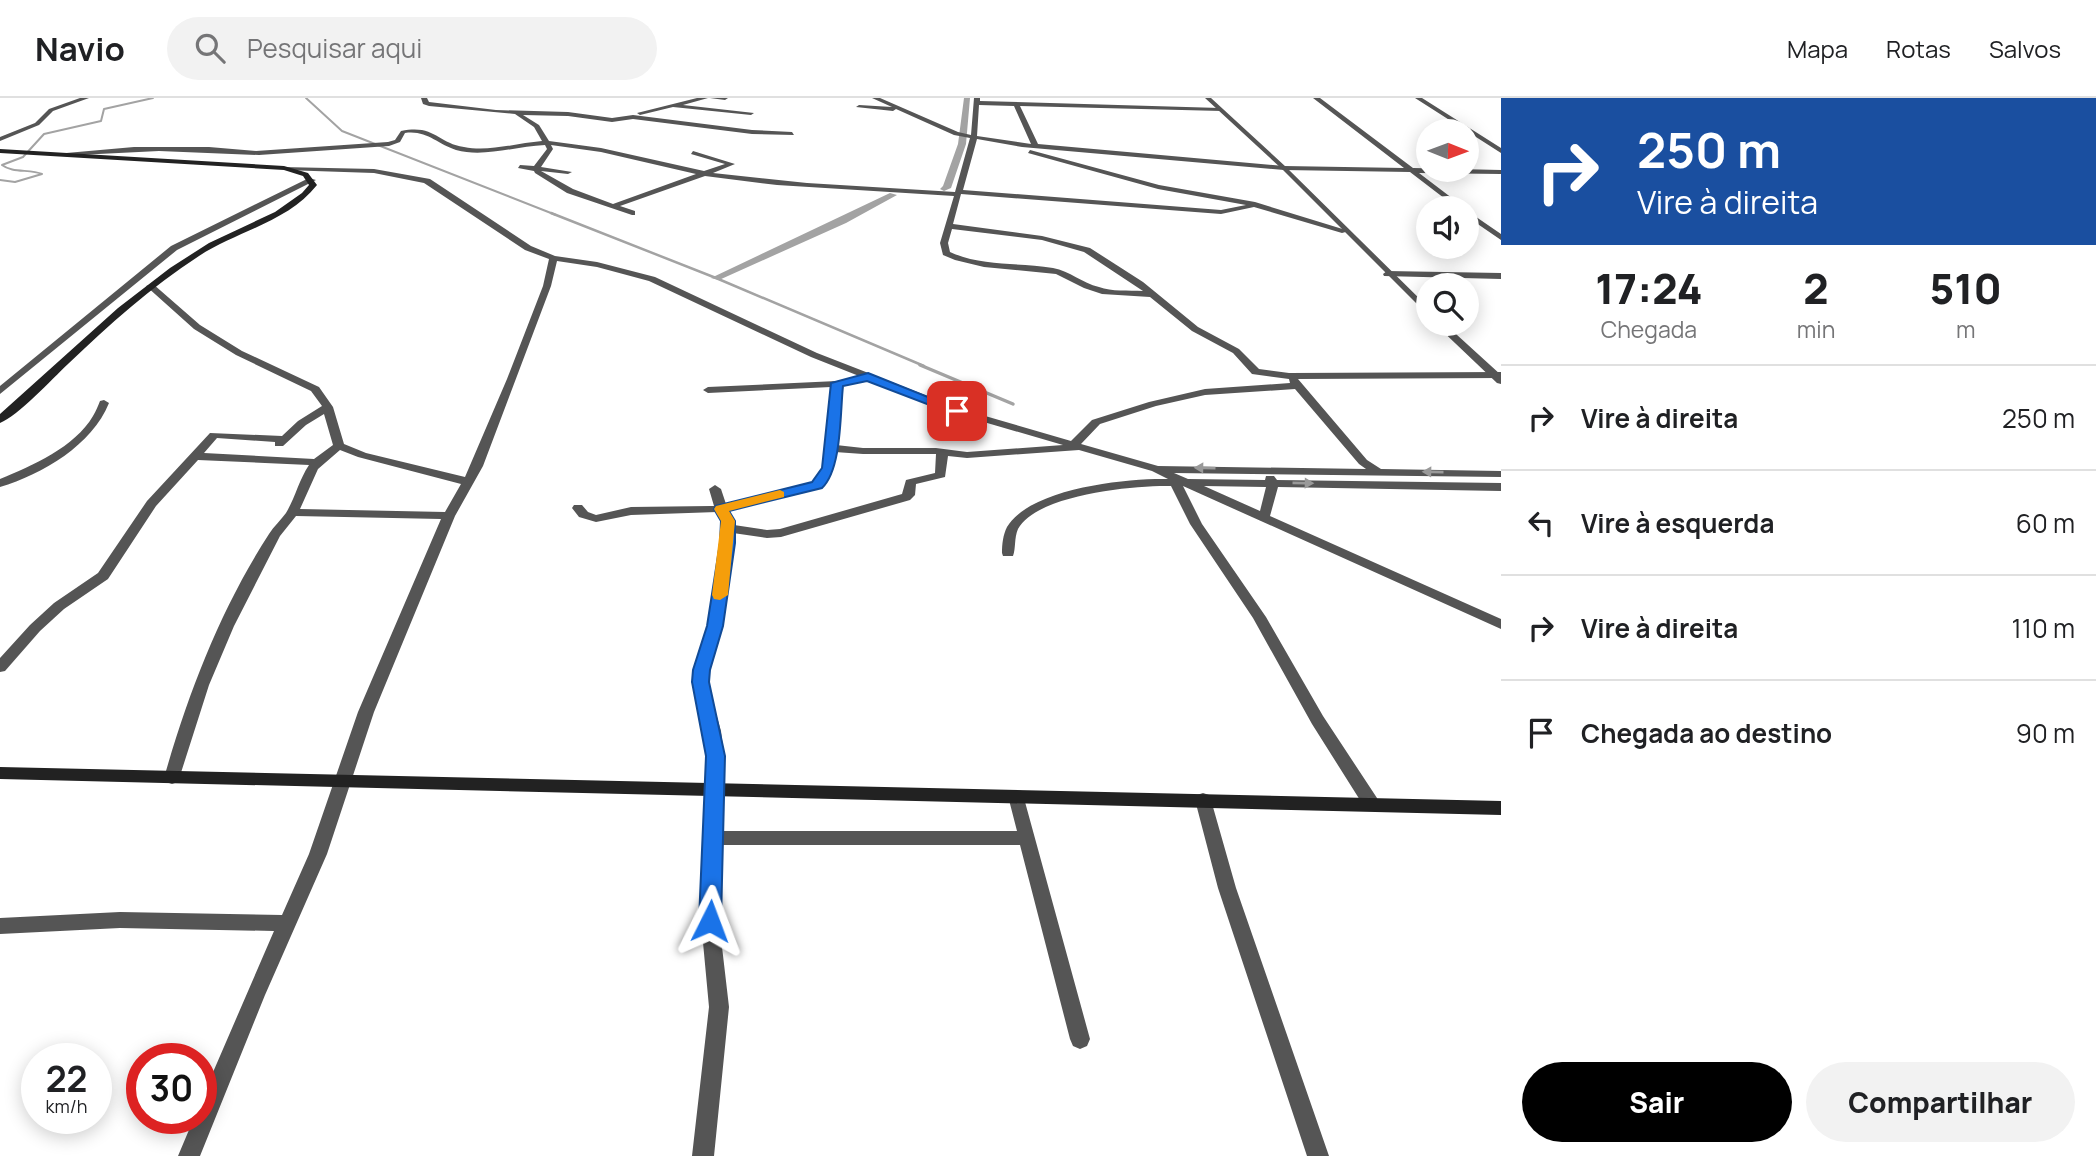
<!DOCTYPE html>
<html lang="pt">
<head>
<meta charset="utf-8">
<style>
  body { margin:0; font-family:Manrope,sans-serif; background:#f2f2f2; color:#202124; height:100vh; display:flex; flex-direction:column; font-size:26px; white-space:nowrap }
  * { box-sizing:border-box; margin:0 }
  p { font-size:23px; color:#757577 }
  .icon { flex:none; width:38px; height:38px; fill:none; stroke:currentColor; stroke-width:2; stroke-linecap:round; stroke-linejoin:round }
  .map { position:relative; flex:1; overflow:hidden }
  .side { display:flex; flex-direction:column; background:#fff; width:595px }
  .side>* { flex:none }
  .banner { background:#1a4fa0; color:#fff; overflow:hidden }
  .needle { width:46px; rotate:91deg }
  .buttons { position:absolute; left:1416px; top:21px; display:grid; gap:14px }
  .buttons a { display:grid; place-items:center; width:63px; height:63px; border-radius:50%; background:#fff; box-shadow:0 4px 18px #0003; font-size:35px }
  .speed { position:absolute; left:21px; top:945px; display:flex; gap:14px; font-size:35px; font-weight:700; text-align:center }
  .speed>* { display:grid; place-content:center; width:91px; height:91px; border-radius:50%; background:#fff; box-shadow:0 4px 18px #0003; line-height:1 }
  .speed small { font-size:18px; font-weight:400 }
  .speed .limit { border:10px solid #d22; background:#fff; color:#111 }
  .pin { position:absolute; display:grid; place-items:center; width:60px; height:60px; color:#fff; margin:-30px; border-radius:14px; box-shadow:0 4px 10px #0006 }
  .me { position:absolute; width:77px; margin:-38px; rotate:3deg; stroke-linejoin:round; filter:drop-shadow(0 0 5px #0008) }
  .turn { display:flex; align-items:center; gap:24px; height:147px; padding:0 21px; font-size:32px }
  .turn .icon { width:91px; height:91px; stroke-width:2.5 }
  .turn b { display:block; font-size:49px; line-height:60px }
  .eta { display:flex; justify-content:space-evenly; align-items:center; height:119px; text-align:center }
  .eta b { font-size:42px; font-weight:800; line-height:49px }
  .cta { display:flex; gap:14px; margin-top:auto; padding:14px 21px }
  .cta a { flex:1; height:80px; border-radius:42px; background:#000; color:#fff; font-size:28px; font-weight:800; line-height:80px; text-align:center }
  .cta a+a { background:#f2f2f2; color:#202124 }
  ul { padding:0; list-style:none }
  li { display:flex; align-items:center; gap:21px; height:105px; padding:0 21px; border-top:2px solid #e0e0e0 }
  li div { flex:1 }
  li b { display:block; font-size:26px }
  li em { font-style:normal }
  header { display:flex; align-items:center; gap:42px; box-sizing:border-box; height:98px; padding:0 35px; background:#fff; border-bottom:2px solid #e0e0e0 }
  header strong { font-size:33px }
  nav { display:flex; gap:38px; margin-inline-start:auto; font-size:24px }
  .search { width:490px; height:63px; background:#f2f2f2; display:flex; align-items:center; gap:18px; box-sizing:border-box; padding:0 24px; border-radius:38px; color:#757577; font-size:26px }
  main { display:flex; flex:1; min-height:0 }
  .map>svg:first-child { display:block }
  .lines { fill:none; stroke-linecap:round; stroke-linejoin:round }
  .stream-far2 { stroke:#a3a3a3; stroke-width:2 }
  .stream-far1 { stroke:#a3a3a3; stroke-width:2.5 }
  .stream { stroke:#a3a3a3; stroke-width:3.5 }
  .canal { fill:#a3a3a3; fill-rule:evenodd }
  .minor { fill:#555; fill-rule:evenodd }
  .tertiary { fill:#555; fill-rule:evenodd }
  .secondary { fill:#222; fill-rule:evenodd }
  .oneway { fill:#999 }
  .route { fill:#1a73e8; stroke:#114b97; stroke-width:2 }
  .slow { fill:#f59e0b }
</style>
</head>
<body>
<header>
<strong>Navio</strong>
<div class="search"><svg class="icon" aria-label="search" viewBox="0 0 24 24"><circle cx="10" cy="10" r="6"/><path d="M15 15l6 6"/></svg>Pesquisar aqui</div>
<nav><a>Mapa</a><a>Rotas</a><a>Salvos</a></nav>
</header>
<main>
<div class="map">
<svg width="1501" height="1058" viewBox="0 0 1501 1058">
  <rect width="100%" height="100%" fill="#fff"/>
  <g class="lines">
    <path class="stream-far2" d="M306,0L342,33L556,117
      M0,82L15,84L42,76C30,71 12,75 2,67L23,59L44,36L101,23L104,11L153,0"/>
    <path class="stream-far1" d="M551,115L716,180L924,268"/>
    <path class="stream" d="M920,267L1013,306"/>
    <path class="canal" d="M964,0H970L966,46L951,90L944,93L940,91L943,88L958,46Z
      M890,95L897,97L846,125L719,182L711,180Z"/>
    <path class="minor" d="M80,0H89L53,13L39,27L0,43V39L35,25L49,11Z
      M421,0H427L429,4L496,12L568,14L612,20L633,17L752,32L792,34L794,37L752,36L633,21L612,24L568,18L523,17L539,27L549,43L601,50L704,73L725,66L691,56L693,53L735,66L713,75L807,85L955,94L970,40L954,37L896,11L893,13L856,9L859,7L892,9L872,0H880L958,34L971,37L974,0H980V3L1220,10L1222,13L1020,8L1038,46L1284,68L1404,70L1313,0H1320L1413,70L1501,72V76L1419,75L1465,110H1457L1410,74L1284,72L1022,49L977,41L963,92L1221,112L1246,107L1158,91L1028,55L1030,52L1159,87L1255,104L1349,133L1342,135L1254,109L1221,116L961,96L953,126L1042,138L1090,150L1143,184L1198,229L1239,251L1259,271L1289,275L1501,274V280L1298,281L1367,362L1381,371L1501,373V379L1174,375L1188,381L1265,382L1266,378H1274L1277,382L1501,385V393L1278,389L1270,418L1501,521V531L1183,388L1202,426L1266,519L1323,618L1377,700L1379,705L1377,710L1371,712L1365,710L1312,626L1253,520L1190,426L1171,388C1136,387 1037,396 1018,431C1014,440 1016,450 1013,458H1003L1002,455C1002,446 1003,437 1007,429C1030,390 1127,380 1168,381L1152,373L1079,352L967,360L948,358L945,379L916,386L915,397L910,402L781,439L767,440L733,435L722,528L708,572L707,584L721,633L724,658L722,733H1017L1008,698L1010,693L1016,692L1022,693L1090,941L1087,948L1080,951L1073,948L1070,941L1020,747H721L719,823L729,909L714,1058H692L709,909L701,823L708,658L705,633L693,584L694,572L708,528L722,423L717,414L631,417L596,424L579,419L572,410L574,407H582L588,414L596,417L631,409L711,408H714L709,391L715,387L721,391L726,406L813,384L822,370L831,289L708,295L703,292L708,289L837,283L859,278L811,259L649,183L597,169L557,163L551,188L483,368L455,418L374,614L327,756L265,897L200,1058H178L194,1020H201V1002L274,833L120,830L0,836V820L120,814L282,817L309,756L358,614L441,421L296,418L280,438L234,528L209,587L178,684L172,686L166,684L164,680C188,595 221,510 269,436C274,428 281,422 286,415C295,400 299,382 309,367L198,362L156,408L108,481L64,511L40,533L5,573L0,574V560L30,527L54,505L98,475L147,403L210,335L282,338L298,323L322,308L311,293L236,257L194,231L146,188L153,186L200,227L242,253L319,289L333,309L344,346L366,355L465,379L507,281L543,188L549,161L525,152L424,85L374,75L284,72L282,69L374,71L430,81L531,148L555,158L597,164L655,179L817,255L961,311L1071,343L1092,322L1149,304L1205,291L1290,285L1289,281L1252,276L1233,255L1192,233L1150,199L1102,196L1084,190L1056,176L984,169L955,162L943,157L940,145L954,98L777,87L705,78L620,108L635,113V117H632L567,95L535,75L534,73L518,70L520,67L534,68L547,51L545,47C516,48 484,60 456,52C437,46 427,32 405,35L400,44L389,48L259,57L159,53L58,58L55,56L134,49H209L256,53L388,44L395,42L401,33C435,26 437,45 464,49C489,54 517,45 542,43L534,29L515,16L429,8L423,6ZM979,7L1014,8L1031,46L977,38ZM551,47L601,54L696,76L613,106L573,91L541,73L568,76L572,74L541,69L553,51ZM952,131L1042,142L1084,154L1143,193C1128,192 1112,194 1099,189C1082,185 1070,173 1053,170C1018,164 983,169 950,154L948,145ZM869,282L953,315L1063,347L967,354L936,350H863L836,347L842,288ZM1295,291L1359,366L1366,371L1158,368L1081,346L1100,326L1156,308L1205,297ZM324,316L333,347L314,361L204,355L217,340L275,344V348H283L306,327ZM340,352L358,359L461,386L445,414L300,411L318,371ZM835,354L863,356H936L935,375L906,382L902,396L780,431L767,432L734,427V423L728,413L821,390L834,370ZM1204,388L1266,389L1260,413Z
      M697,0H708L683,7L754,15L751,17L673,9L640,17L637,15Z
      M710,0H728L725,2Z
      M1415,0H1422L1501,50V55Z
      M309,80L316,82L177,152L0,296V288L171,148Z
      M1466,112L1501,136V142L1466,118Z
      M1387,173L1501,175V181L1384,178L1383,176Z
      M104,302L109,305C92,347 43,376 0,389V381C32,368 75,349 93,318C96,313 98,308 100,303Z
      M1203,695L1209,697L1211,702L1236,790L1329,1058H1307L1218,790L1195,702L1197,697Z"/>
    <path class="tertiary" d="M1205,0H1211L1286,69L1428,209V217L1282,71Z
      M1435,226H1445L1501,277V286L1497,285Z"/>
    <path class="secondary" d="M0,51L284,68L308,75L317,87C288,124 237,133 199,158C151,189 109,227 68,266C52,281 18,318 0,325V316L118,210L170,170L209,145L275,114L302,95L309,87L303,78L284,72L0,55Z
      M0,669L1501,703V717L0,681Z"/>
  </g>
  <defs><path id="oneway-solid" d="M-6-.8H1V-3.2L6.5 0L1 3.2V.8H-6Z" transform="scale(1.75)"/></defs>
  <g class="oneway">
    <use href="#oneway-solid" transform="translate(1205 370) rotate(-179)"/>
    <use href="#oneway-solid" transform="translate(1433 374) rotate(-179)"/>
    <use href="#oneway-solid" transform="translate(1303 385) rotate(1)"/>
  </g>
  <path class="route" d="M868,275L963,313L953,316L867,283L843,288C840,315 842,371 822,390L729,413L735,423V445L723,528L710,572L709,584L725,658L721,823L717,829L710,832L703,829L699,823L706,658L692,584L693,572L707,528L720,445L721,423L714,411L716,408L812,384L822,370L831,285Z"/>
  <path class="slow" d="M780,392L784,394V399L729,413L735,423L728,497L720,502L714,501L712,497L721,423L714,411L716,408Z"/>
</svg>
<div class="buttons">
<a><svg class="needle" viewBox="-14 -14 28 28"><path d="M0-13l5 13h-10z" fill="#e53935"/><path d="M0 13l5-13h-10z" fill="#757577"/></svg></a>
<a><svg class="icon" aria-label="sound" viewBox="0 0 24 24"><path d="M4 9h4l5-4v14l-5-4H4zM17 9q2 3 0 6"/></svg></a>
<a><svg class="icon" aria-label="search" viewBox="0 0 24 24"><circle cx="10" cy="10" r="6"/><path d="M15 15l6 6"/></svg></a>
</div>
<div class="speed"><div>22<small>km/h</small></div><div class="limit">30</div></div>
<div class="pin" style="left:957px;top:313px;background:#d93025"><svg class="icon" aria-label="arrive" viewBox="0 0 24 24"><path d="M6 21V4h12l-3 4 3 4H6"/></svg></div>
<svg class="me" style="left:710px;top:823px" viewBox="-20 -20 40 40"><path d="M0-17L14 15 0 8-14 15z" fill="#1a73e8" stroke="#fff" stroke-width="4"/></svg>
</div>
<section class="side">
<div class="banner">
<div class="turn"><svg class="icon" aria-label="right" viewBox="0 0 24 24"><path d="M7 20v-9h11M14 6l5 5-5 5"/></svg><div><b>250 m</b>Vire à direita</div></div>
</div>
<div class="eta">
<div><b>17:24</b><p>Chegada</p></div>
<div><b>2</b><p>min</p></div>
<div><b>510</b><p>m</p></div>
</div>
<ul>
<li><svg class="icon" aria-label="right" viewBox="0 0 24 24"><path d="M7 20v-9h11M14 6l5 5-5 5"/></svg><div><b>Vire à direita</b></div><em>250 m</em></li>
<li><svg class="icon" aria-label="left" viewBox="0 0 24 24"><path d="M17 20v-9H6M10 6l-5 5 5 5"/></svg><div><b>Vire à esquerda</b></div><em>60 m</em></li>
<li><svg class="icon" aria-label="right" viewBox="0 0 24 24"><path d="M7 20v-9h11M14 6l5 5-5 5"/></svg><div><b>Vire à direita</b></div><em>110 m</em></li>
<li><svg class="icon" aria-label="arrive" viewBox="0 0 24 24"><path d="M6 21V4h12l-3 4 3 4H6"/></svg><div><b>Chegada ao destino</b></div><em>90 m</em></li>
</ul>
<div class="cta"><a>Sair</a><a>Compartilhar</a></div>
</section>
</main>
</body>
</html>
